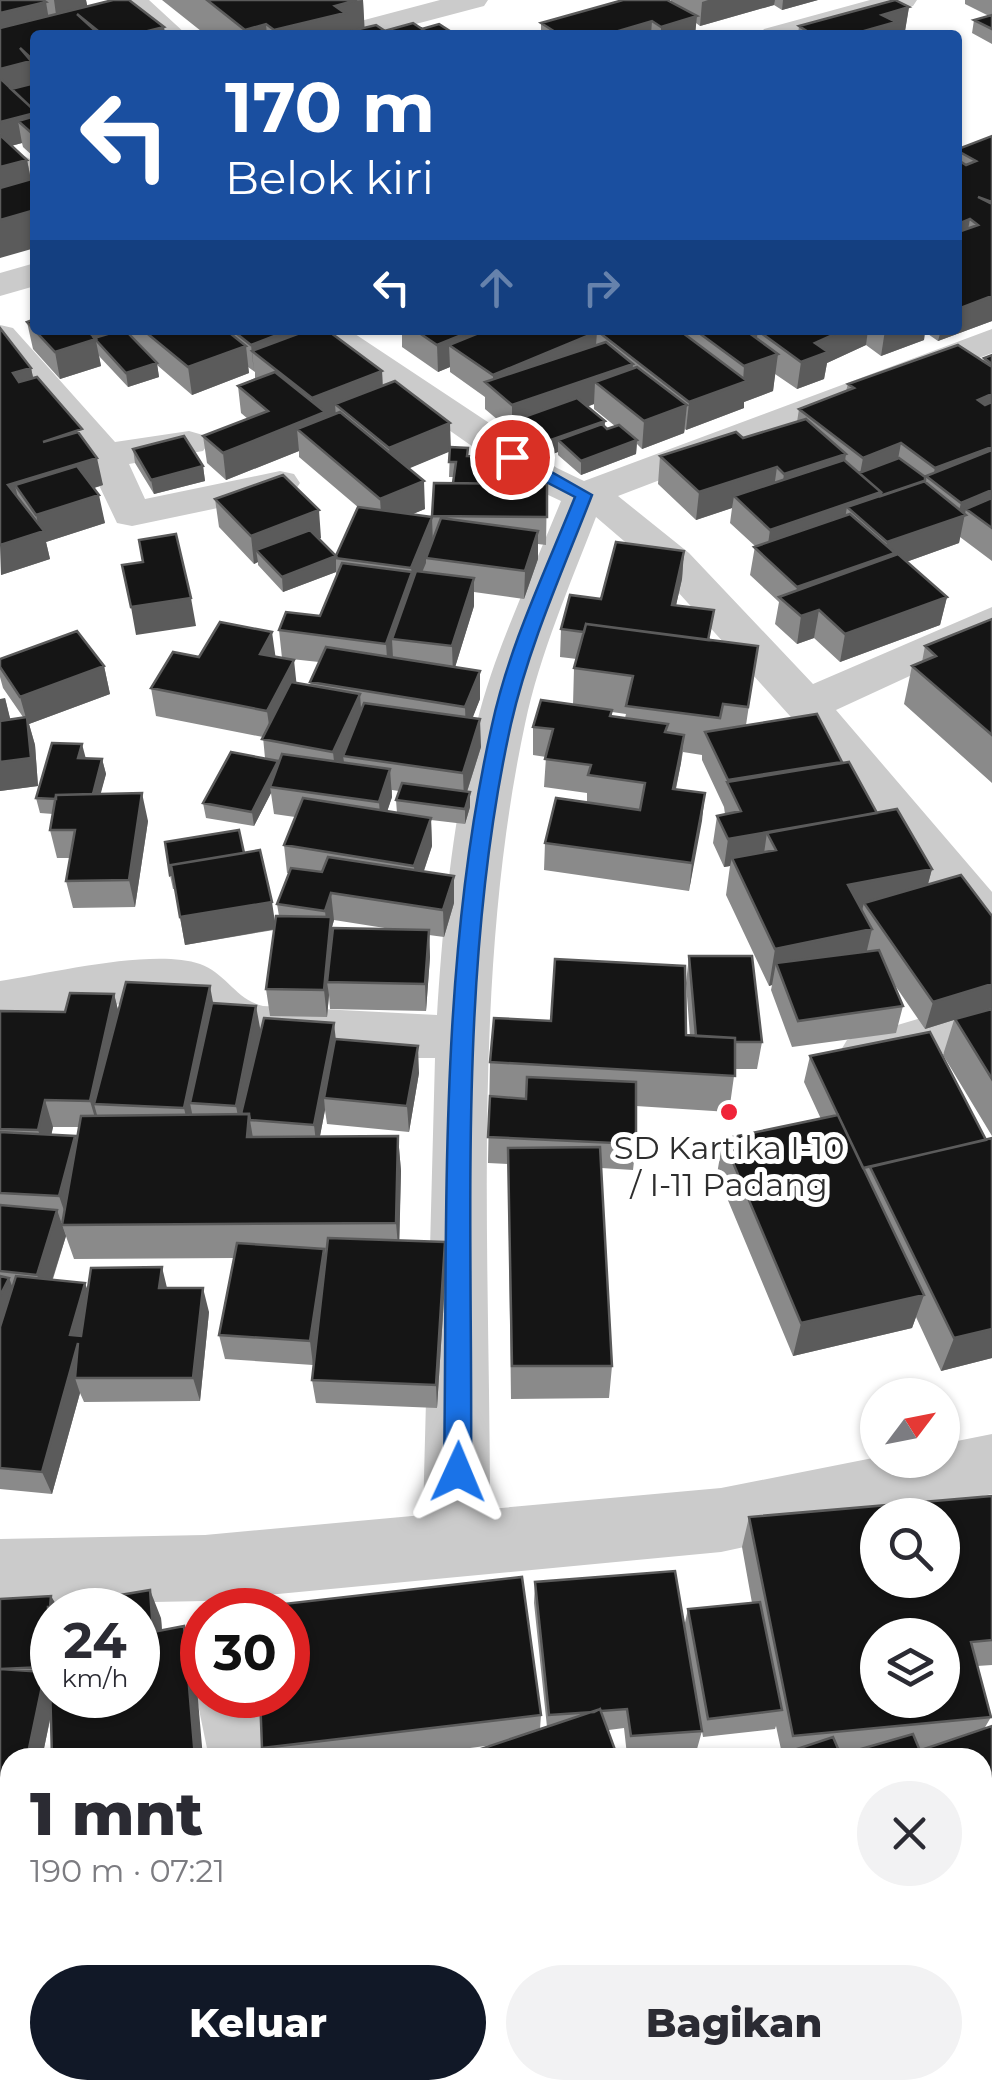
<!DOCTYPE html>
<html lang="id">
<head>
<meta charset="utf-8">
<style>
  body { margin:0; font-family:Montserrat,sans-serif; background:#f2f2f3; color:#2b2b33; height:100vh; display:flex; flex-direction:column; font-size:38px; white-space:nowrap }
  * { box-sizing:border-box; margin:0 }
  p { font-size:32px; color:#7c7c81 }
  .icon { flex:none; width:55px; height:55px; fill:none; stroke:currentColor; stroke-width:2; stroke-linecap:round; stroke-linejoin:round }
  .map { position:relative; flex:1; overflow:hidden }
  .sheet { position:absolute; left:0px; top:1748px; width:992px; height:352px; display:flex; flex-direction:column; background:#fff; border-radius:30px 30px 0 0; box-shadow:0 2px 8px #0004 }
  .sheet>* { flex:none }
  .top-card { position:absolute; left:30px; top:30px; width:932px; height:305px; border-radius:10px; box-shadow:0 2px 8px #0004; background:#1a4fa0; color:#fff; overflow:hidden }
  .needle { width:65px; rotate:58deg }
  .fabs { position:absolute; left:860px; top:1378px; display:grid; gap:20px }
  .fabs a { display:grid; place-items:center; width:100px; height:100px; border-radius:50%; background:#fff; box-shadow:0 2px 8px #0004; font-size:50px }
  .speed { position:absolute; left:30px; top:1588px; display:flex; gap:20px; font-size:50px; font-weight:700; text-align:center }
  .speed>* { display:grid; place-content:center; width:130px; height:130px; border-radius:50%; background:#fff; box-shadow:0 2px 8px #0004; line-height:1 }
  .speed small { font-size:25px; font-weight:400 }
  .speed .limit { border:15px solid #d22; background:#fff; color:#111 }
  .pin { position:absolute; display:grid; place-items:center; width:85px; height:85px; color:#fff; margin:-42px; border:5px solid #fff; border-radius:50%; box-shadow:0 2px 10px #0007 }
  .me { position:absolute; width:110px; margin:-55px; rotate:1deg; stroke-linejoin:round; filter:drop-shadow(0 0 8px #0008) }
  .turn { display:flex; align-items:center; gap:35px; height:210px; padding:0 30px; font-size:45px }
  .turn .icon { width:130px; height:130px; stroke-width:2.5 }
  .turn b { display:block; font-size:70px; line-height:85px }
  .lanes { display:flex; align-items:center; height:95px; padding:0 30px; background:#0003; justify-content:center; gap:50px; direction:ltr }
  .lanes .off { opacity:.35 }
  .round { display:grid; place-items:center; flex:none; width:105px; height:105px; border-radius:52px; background:#f2f2f3 }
  .headline { display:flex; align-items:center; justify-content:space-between; height:170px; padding:0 30px }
  h1 { font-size:60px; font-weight:800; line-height:75px }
  .primary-button { display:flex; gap:20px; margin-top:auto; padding:20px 30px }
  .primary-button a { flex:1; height:115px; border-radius:60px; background:#111827; color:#fff; font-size:40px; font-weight:800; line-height:115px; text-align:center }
  .primary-button a+a { background:#f2f2f3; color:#2b2b33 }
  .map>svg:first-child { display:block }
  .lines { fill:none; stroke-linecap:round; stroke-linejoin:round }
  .minor { fill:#cbcbcb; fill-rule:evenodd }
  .wall { fill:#8a8a8a; fill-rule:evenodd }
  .shaded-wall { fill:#5b5b5b }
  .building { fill:#151515; stroke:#5b5b5b; stroke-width:2.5; fill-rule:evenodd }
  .route { fill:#1a73e8; stroke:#114b97; stroke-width:2.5 }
  .poi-dot { fill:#f02439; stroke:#fff; stroke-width:4 }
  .labels { text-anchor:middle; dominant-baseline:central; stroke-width:10; stroke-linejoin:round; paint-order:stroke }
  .poi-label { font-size:32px; fill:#2e2e2e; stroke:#fff }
</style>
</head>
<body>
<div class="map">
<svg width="992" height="2099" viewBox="0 0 992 2099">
  <rect width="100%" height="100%" fill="#fff"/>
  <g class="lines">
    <path class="minor" d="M118,0H149L187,35H155Z
      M440,0H488L484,6L374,35H352L348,29L353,23Z
      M870,0H917L913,6L807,35H759L764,29Z
      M0,142L35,162V188L0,167Z
      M35,263V286L0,296V273Z
      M0,325L13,328L115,442L189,431L203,435L209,443L203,451L129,464L145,499L280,471L294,474L300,483L294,492L280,495L132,526L117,523L87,460L0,359Z
      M992,329V353L618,496L689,553L813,684L992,607V638L836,710L992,892V946L974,940L790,716L659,571L596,517C570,585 540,653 525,724C471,977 490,1252 490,1509L721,1488L878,1457L942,1460V1444L992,1434V1494L721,1552L205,1601L0,1605V1539L205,1535L423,1515L435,1058C365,1057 286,1062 219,1035C199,1027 191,1005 171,997L0,1021V981C52,973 153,948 200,964C226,973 236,1000 263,1006L437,1015C444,903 457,769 495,663C515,608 539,555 561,501L529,486L306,330H349L557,468L584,481Z
      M992,997V1039L866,1076L847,1070L838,1055L847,1040Z
      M202,1680V1695H268L282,1758H209L196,1695Z
      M279,2090H361L362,2099H280Z"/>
  </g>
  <path class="wall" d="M0,0H86L87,6L164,27L165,35H35V158L23,147L22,143L11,146L27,160L31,179L0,258Z
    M162,0H363L364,28L385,31L422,29L456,35H206Z
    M671,0H818L782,10L774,5L700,26L696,23L695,35H541V23L671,2Z
    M965,0H992V44L972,33L974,20L989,16L965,4Z
    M909,7L905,31L894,35H798L799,26Z
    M992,136V321L938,341L925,332L924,340L881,356L866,345L827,363L824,379L797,389L775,374L773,391L744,402V408L686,430L685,429L684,433L642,449L637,444L636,454L581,475L558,455V452L547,456L521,432V429L512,432L485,409V397L450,372V367L438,372L402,347V335L392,330H958V149ZM594,404V409L615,426L607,429L604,426L605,421L587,407Z
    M27,322L35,330H327L382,371L383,386L451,448L468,456L511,484H547L546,545L538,544V559L524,599L474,592V606L455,667L480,671V699L472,718L481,747L467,792L470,807L465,824L431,820L432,846L424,871L454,903L444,937L429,935L430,957L426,1011L330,1009L329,995L327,1017L270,1016L266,989L274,930L185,945L175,889H173L170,875L244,853L275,923L279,916L277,904L289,873H287L284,845L295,817L274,814L271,793L254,826L206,818L203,803L265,758L263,737L156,716L151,688L199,657L275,656L297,683L311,686L310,682L319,662L282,658L279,630L320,616L336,577V572L283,592L258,565V562L254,564L219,527L215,499L321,538L319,539L336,556L359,508L299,457V451L226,480L207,463L203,436L248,419L241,413L238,386L255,378V372L248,367L249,373L192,395L157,365L159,377L128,387L99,356L101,366L60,379L33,349ZM450,451L449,477H454L453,483L432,517L412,514L425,509L409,468ZM392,790L399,791L396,800L397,813L387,811L392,797ZM334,920L391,929L333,933L332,927Z
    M0,328L31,368L33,378L85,441L103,485L94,488L105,523L46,542L50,559L1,575Z
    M992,355V561L960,537L959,543L906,562L947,597L940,625L840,662L814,638L797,644L775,624L779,602L750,575L755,546L730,523L732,508L696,520L658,484L660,456L743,438L797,422L799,409L846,391L848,384L983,361L984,358Z
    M133,449L203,466L205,481L154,494L135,463Z
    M684,551L682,579L676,605L711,640L758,646L746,725L842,762L841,764L877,813L932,869L928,884L992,1009V1136L943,1055L954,1020L925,1029L892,981L903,1006L896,1033L792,1047L771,990L772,985L769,986L726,895L730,866L724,867L713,843L717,816L725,814L724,807L702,760V755L683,752L676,789L705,793L689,891L544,870L545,843L587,802V793L544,787L546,757L533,755V727L573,705L574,668L577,659L560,657L561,629L601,599ZM612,712L626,714L625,718L612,716Z
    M992,619V783L904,704L912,666L922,662L925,646Z
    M0,659L104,666L110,694L29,724L35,745L38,786L0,791L5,698L10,719L23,717L3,688L0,677Z
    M85,758L102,759L106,774L100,794L148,821L135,907L73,908L66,881L70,858H57L50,830L53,814L40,813L36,798Z
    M689,956L762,1042L757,1069H735L729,1112L636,1106V1144L633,1170L601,1168L612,1366L609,1398L511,1399L508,1164L488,1163L490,1062L690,1036L686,983Z
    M114,994L118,1011L214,1003L261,1032L336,1039L419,1073L409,1132L327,1124L325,1110L320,1136H398L401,1171L399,1240L446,1267L437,1408L316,1403L312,1380L313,1365L225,1359L219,1335L234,1258L74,1259L62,1225L63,1222H61L66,1236L53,1279L88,1290L167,1288L209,1312L200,1401L84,1402L80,1393L52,1494L0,1489V1011L65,1012ZM53,1127H79L76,1141L51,1135Z
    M810,1056L986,1140L992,1358L941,1371L916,1317L912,1328L793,1356L717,1174L723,1139L821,1119L804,1082Z
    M992,1496V1665L977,1666L991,1717L984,1729L992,1726L991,1944L982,1923V1758H770L782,1754L776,1726L775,1729L703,1737L699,1714L702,1731L697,1749L627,1755L624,1728L394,1758H265L262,1748L541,1715L540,1729L547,1727L534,1603L535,1582L684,1627L688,1609L752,1603L742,1547L749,1517Z
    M51,1596L56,1606L161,1618L162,1630L194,1653L51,1715L42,1758H10V1887L0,1886V1599Z
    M992,1964V2057L982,2035V1968Z
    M607,2090H923L906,2099H611Z"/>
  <path class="shaded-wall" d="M54,0H86L89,14L57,22Z
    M363,0L365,35H274V30L303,5Z
    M708,0H775L774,5L700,26L702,2Z
    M783,0H818L782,10Z
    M46,2L50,26L0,39V13Z
    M909,7L905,31L894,35H850L882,15Z
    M697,16L695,35H661V27Z
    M652,21L651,35H605Z
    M266,24L267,35H246L245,30Z
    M164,27L165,35H132Z
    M31,61L35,86L0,96V69Z
    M35,113V136L18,121L22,143L3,148L0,133V122Z
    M27,160L34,195L0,205V167Z
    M35,198V248L0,258V220Z
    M970,219L965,246L958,248V224Z
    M992,296V321L938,341L941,330H958V309Z
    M83,330H119L96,341L101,366L60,379L55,352Z
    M290,330H324L252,351L254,372L251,345Z
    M474,330H540L449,345L450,367L438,372L437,345Z
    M739,330H758L754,359Z
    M844,330H868L866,345L827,363L824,379L797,389L801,362L815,343Z
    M885,330H925L924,340L881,356Z
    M597,332L595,359L493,389V375Z
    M246,346L249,373L192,395L188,367Z
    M778,354L773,391L744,402V408L686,430L689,402L743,382L744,366Z
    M157,363L159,377L128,387L126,373Z
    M633,364L631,392L595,382L594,404L530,426L521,418V429L512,432V405Z
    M31,368L37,395L19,401L13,373Z
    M382,371L383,399L335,404L336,417L297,429L299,451L226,480L223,453L313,417L312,398Z
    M992,394V419L978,400Z
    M687,405L684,433L642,449L644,421Z
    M605,421L604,435L558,440V452L547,456L548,441Z
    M450,423L451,451L391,476L389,448Z
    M637,440L636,454L581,475V461Z
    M901,443L896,470L859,479L863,458Z
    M992,447V472L932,481L935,468Z
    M846,454L842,482L780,502L784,474Z
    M97,458L103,485L31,508L15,485L21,511L8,485Z
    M203,466L205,481L154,494L151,480Z
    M777,467L773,495L734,496L732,508L696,520L699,492Z
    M424,481L425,509L382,527L380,499Z
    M992,490V515L966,509L959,543L892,567L794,610L797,587L885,557L887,542L957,518L961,503Z
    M881,492L876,520L847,507L843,531L766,558L770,530Z
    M99,495L105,523L46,542L50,559L1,575L0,545L40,532L36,515Z
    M319,510L321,538L265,560L256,550L258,562L254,564L251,536Z
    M432,517L433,545L426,558V563L413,594L392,639L393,658L388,672L386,644L412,574L411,568Z
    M538,531V559L524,599L525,571Z
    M684,551L682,579L670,632L672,605Z
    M336,556V572L283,592L282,577Z
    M474,578V606L453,674L452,646Z
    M947,597L940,625L840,662L845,634Z
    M191,598L196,626L136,635L131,607Z
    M819,610L814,638L797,644L801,616Z
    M272,632L276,660L260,654Z
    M294,660L297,688L271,739L267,711Z
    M104,666L110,694L29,724L35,745L38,786L0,791V762L28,725L20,697Z
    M480,671V699L466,735L465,707Z
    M360,694L362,722L343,756L344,762L336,780L333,752Z
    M5,698L12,726L0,729V699Z
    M480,719L481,747L464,801L463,773Z
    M684,735L681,763L670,816L673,789Z
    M82,744L86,759L78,758Z
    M102,759L106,774L95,815L91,800Z
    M278,761L280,776L270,787L271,793L254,826L252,812Z
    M842,762L836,789L727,783L728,780Z
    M390,769L392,797L381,830L379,802Z
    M470,792V807L465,824V809Z
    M142,793L148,821L135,907L129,880Z
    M705,793L702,821L689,891L692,863Z
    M877,814L767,833L763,860L732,858L730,866L724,867L728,839Z
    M431,818L432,846L416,894L414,866Z
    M932,869L922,906L864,903L860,918L848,885Z
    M454,876V903L444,937L443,910Z
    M331,893L334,920L332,927L334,944L327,982L329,995L327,1017L324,990L328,939L325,911Z
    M272,902L276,929L185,945L180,917Z
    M872,929L863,967L776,963L772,985L769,986L775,949Z
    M429,930L430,957L426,1011L425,984Z
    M992,984V1008L925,1029L933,1002Z
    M210,986L215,1013L190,1103L193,1118L190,1134L184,1108Z
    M114,994L121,1021L94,1104L99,1122L98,1128L90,1101Z
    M256,1006L261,1033L241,1132L236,1106Z
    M334,1023L337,1050L324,1098L325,1110L317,1151L314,1125Z
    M418,1046L419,1073L409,1132L407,1106Z
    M45,1100L53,1127L47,1156L38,1130Z
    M249,1114L255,1150L247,1137Z
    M75,1136L83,1162L68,1222L59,1196Z
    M398,1136L401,1171L399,1257L396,1223Z
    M57,1210L66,1236L46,1299L37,1275Z
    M445,1242L446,1267L437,1408L436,1385Z
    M324,1249L328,1274L313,1365L310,1341Z
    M162,1267L168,1292L159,1288Z
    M9,1278L22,1311L0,1360V1296Z
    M85,1283L94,1307L75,1378L80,1393L52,1494L42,1472L70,1335Z
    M203,1288L209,1312L200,1401L193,1378Z
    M924,1295L912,1328L793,1356L801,1323Z
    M992,1329V1358L941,1371L954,1338Z
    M150,1590L161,1618L164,1659L153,1632Z
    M51,1596L57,1606L51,1677L45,1667Z
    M184,1626L194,1653L203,1758H195Z
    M45,1672L52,1685L55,1695L42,1758H27Z
    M10,1836V1881L2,1872Z
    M47,2090H66L64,2099H45Z
    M225,2090H233L232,2099H224Z
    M552,2090H568L551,2096Z
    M910,2090H923L906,2099H892Z"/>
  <path class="building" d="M0,0H43L46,2L0,13Z
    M113,0H129L164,27L132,35H103L77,14L100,35H35V59L33,60L20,48L31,61L0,69V28Z
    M207,0H357L335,6L345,13L274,30L266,24L245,30Z
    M623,0H667L697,16L661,27L652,21L605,35H560L541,23Z
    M895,0L909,7L882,15L896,22L850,35H813L799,26Z
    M992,15V29L974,20Z
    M413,23L431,35H370Z
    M439,24L456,35H431L422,29Z
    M376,25L385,31L370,35H347V32Z
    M2,80L35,111V113L0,122V81Z
    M35,83V111L11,89Z
    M35,116V136L18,121Z
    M0,135L27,160L0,167Z
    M992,136V202L978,197L992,204V296L958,309V232L978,225L970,219L958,224V160L966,165L976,161L958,151V149Z
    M35,178V210L0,220V188Z
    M35,319V330H87L96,339L55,352L27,322Z
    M0,328L31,368L13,373L19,382L37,377L82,429L43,442L78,432L97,458L8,485L44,531L0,545Z
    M121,330H125L157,363L126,373L94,338Z
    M143,330H226L246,346L188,367Z
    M232,330H290L251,345Z
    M308,330H327L382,371L312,398L252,351Z
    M415,330H474L437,345Z
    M486,330H594L597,332L493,375L449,345Z
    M596,330H679L747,381L689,402Z
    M695,330H745L778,354L744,366Z
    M757,330H844L815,343L828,352L801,362Z
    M606,342L633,364L512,405L485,382Z
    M958,345L992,367V394L978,400L985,405L992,402V447L935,468L901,443L863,458L799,409L854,388L848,384Z
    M992,355V364L984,358Z
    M637,367L687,405L644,421L595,382Z
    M275,372L325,412L223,453L203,436L268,411L238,386Z
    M395,381L450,423L389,448L335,404Z
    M577,398L605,421L548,441L521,418Z
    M340,412L424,481L380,499L297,429Z
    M806,419L846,454L784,474L777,467L699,492L660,456L736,432L743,438Z
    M602,424L607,429L619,425L637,440L581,461L558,440Z
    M184,436L203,466L151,480L133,449Z
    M450,447L468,448L467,456L512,457L510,484L453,483L456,462H449Z
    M992,450V490L961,503L926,476Z
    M899,458L925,477V481L881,496V492L859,473Z
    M844,460L881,492L770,530L734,496Z
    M77,466L99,495L36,515L15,485Z
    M283,475L319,510L251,536L215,499Z
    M924,481L966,515L887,542L847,507Z
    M434,483L547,484V517L432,516Z
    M992,498V528L966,509Z
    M358,507L432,517L411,568L335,558Z
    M850,514L895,553L797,587L754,547Z
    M441,518L538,531L525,571L426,558Z
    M310,530L336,556L282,577L256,550Z
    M176,534L191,598L131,607L122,565L143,562L139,540Z
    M616,542L684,551L672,605L714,610L708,640L586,624L584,632L561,629L570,595L601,599Z
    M898,554L947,597L845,634L819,610L801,616L779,597Z
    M342,563L412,572L386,644L279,630L286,612L320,616Z
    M416,571L474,578L452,646L392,639Z
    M992,619V735L912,666L936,656L925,646Z
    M220,622L272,632L260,654L294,660L267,711L151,688L173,652L199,657Z
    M586,624L758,646L748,707L723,704L720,718L626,706L633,676L574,668Z
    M77,631L104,666L20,697L0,667V659Z
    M326,647L480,671L465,707L310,682Z
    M291,682L360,694L333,752L262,739Z
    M541,700L612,710L610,716L668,724L665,732L684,735L673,789L705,793L692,863L545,843L556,798L640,810L645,783L588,775L591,765L545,759L553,729L533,727Z
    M364,703L480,719L463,773L343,756Z
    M817,714L842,762L728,780L705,732Z
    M27,717L31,758L0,762V721Z
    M52,743L82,744L78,758L102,759L93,794L56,795V799L36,798Z
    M231,752L278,761L252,812L203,803Z
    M282,754L390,769L379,802L270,787Z
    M849,762L877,813L728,839L717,816L741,811L727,782Z
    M402,783L470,792L465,809L396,800Z
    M142,793L129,880L66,881L75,830H50L56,795Z
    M303,798L431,818L414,866L284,845Z
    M897,809L932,869L848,885L872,929L775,949L732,858L776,850L767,833Z
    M239,830L244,853L171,865L172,874L170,875L165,842Z
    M260,850L272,902L180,917L171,865Z
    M328,857L454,876L443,910L331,893L325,911L277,904L291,868L322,872Z
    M961,875L992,916V984L933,1002L864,903Z
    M276,916L331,917L324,990L266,989Z
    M333,928L429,930L425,984L327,982Z
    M879,950L903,1006L798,1021L776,963Z
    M689,956H752L762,1042H735V1038L696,1036Z
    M555,959L685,966L686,1035L735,1038V1076L490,1062L494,1018L551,1021Z
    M126,982L210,986L184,1108L94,1104Z
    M70,993L114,994L90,1101L45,1100L38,1130L0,1129V1011L65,1012Z
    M212,1003L256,1006L236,1106L190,1103Z
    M992,1009V1079L955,1019Z
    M264,1018L334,1023L314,1125L250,1120L249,1114H241Z
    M930,1032L986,1140L863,1168L810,1056Z
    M335,1039L418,1046L407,1106L324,1098Z
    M527,1077L636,1082V1144L488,1137L490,1096L526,1099Z
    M249,1114L247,1137L398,1136L396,1223L62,1225L81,1116Z
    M838,1115L924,1295L801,1323L723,1139Z
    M0,1132L75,1136L59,1196L0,1193Z
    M992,1138V1329L954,1338L870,1167Z
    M600,1147L612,1366H512L508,1148Z
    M0,1205L57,1210L37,1275L0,1271Z
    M328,1238L445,1242L436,1385L312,1380Z
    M237,1243L324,1249L310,1341L219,1335Z
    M162,1267L159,1288H203L193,1378H75L78,1343L42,1472L0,1468V1327L16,1276L85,1283L70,1335L81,1336L91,1268Z
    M0,1276L9,1278L0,1296Z
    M992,1496V1640L971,1642L991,1717L793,1736L749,1517ZM878,1515H942V1580H878ZM878,1635H942V1700H878Z
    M675,1571L702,1731L631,1736L627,1709L601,1711L600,1709L594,1712L549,1715L535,1582Z
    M522,1577L541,1715L262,1748L260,1695H288V1610H257V1607Z
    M150,1590L153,1632L184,1626L195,1758H52L48,1607ZM52,1610H138V1695H52Z
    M51,1596L50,1607H48V1629L45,1667L0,1669V1599Z
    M760,1602L782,1710L708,1719L688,1609Z
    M0,1669L45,1672L27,1758H10V1836L2,1872L0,1871Z
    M600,1709L618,1758H454Z
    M992,1726V1901L982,1880V1758H928L924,1749Z
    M913,1734L923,1758H842L840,1755Z
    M833,1737L842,1758H770Z
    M0,1909L10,1910V2090H47L45,2099H0Z
    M992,1964V2014L982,1993V1968Z
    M986,2062L992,2073V2099H920L936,2090H982V2064Z
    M125,2090H225L224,2099H124Z
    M617,2090H910L892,2099H621Z"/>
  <path class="route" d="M506,453H518L592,495C563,570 529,645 511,724C457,968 473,1224 471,1472L467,1481L458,1485L448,1481L444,1472C448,1223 437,969 492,725C509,646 545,572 575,497L506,461Z"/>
  <circle class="poi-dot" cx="729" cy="1112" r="10"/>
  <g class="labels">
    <g class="poi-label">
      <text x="729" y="1147">SD Kartika I-10<tspan x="729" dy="37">/ I-11 Padang</tspan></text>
    </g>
  </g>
</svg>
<div class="fabs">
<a><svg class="needle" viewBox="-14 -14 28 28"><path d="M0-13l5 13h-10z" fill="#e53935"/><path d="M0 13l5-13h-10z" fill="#7c7c81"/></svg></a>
<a><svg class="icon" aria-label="search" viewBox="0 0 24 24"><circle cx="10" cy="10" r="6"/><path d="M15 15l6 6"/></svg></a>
<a><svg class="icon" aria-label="layers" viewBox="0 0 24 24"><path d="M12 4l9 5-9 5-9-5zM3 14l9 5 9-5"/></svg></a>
</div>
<div class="speed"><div>24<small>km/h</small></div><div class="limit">30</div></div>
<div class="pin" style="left:512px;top:457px;background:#d93025"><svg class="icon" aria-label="arrive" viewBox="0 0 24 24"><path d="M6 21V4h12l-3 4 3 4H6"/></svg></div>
<svg class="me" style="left:458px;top:1472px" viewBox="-20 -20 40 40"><path d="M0-17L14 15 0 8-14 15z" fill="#1a73e8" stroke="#fff" stroke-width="4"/></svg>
<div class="top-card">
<div class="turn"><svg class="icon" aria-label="left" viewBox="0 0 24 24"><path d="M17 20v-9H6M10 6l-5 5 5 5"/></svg><div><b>170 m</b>Belok kiri</div></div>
<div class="lanes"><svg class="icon" aria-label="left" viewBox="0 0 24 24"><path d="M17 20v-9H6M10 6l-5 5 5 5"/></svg><svg class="icon off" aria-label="ahead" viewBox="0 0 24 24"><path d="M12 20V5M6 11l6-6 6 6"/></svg><svg class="icon off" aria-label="right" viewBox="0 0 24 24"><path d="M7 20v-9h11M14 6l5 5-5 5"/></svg></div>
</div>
<section class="sheet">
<div class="headline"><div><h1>1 mnt</h1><p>190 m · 07:21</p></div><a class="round"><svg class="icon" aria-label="close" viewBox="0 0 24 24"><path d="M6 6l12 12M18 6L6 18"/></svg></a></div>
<div class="primary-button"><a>Keluar</a><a>Bagikan</a></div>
</section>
</div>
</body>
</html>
